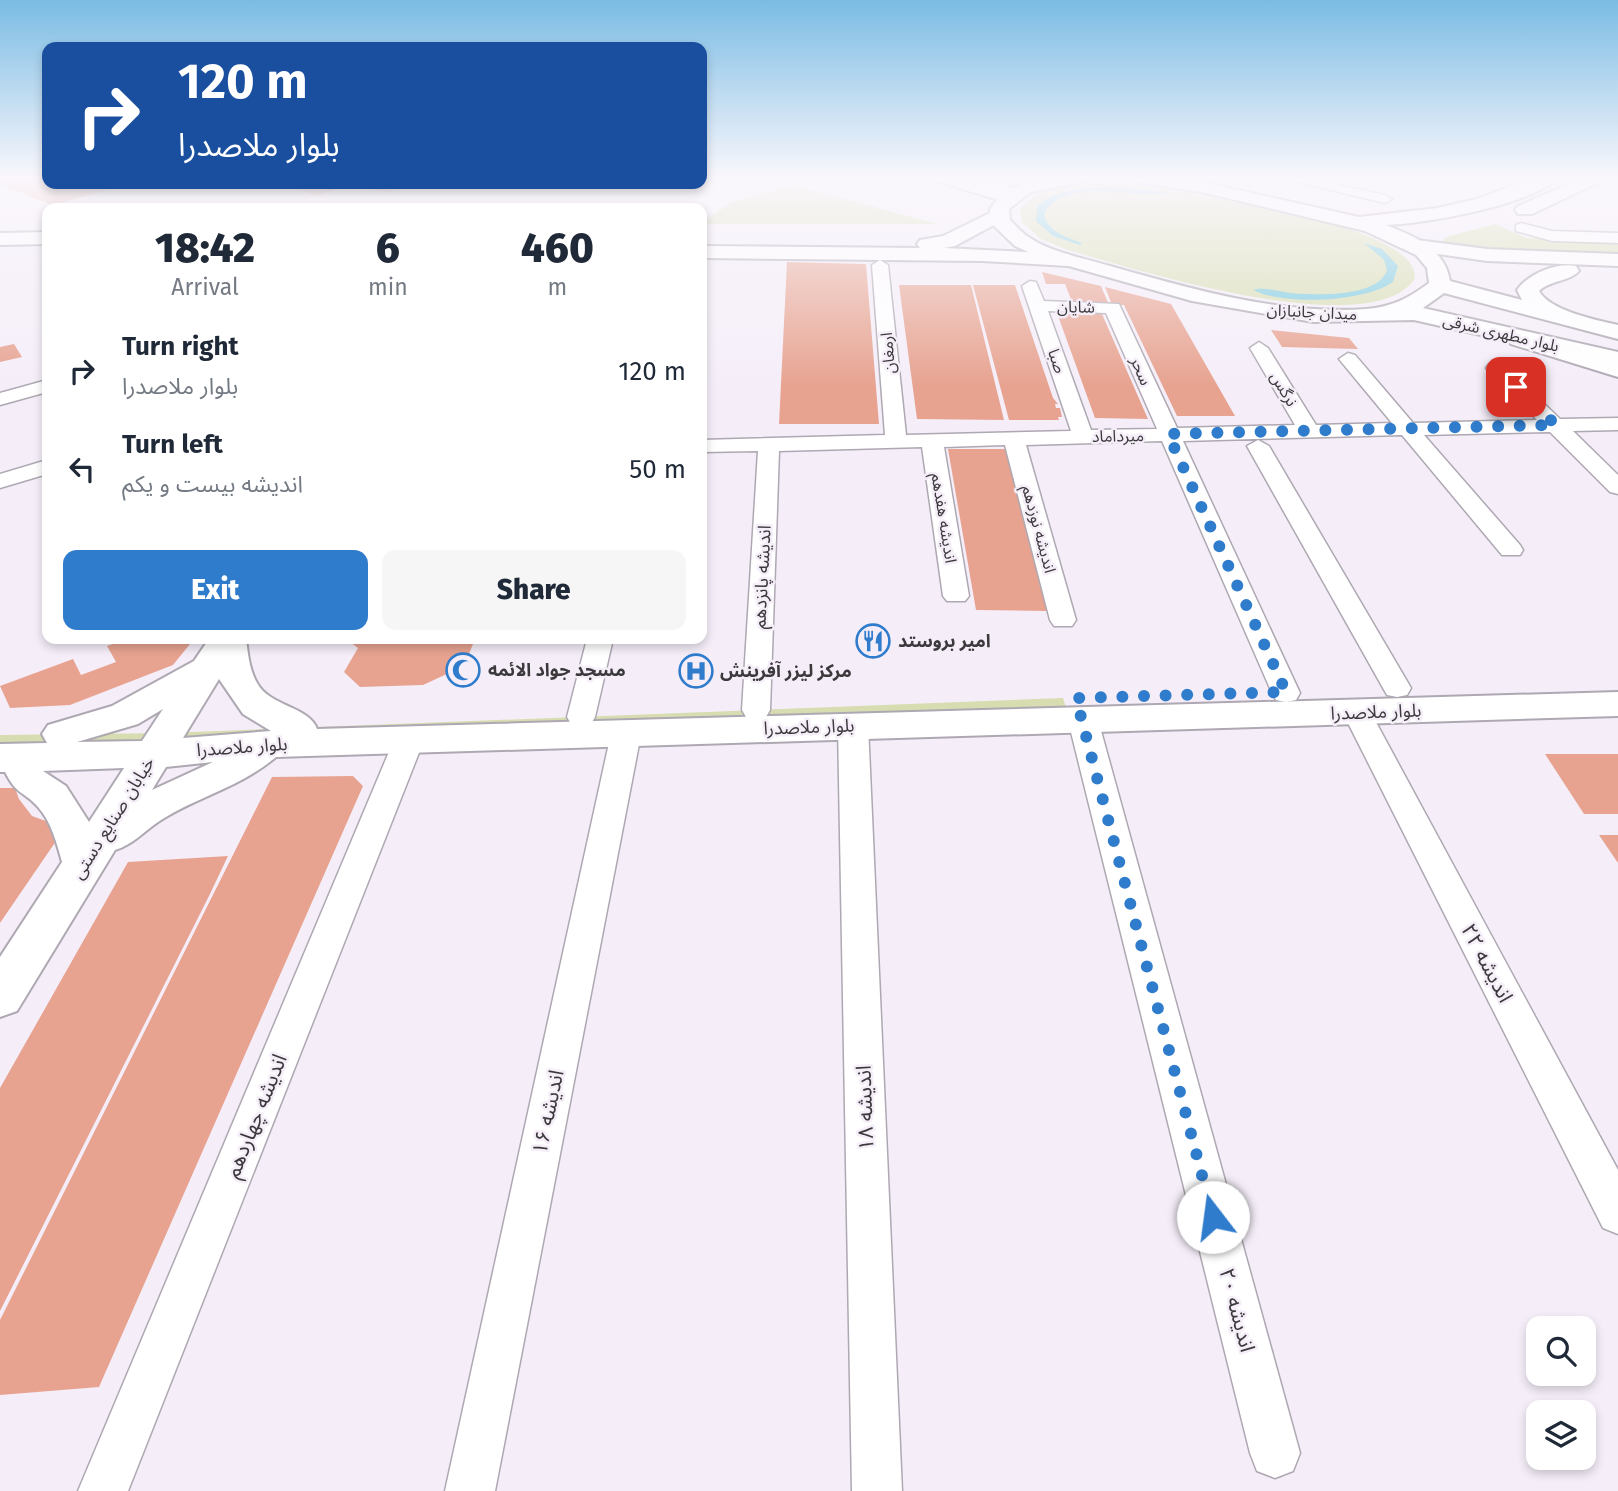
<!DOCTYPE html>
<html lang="en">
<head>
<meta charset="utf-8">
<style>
  body { margin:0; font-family:"Fira Sans","Noto Sans Arabic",sans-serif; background:#f6f6f7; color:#1f2937; height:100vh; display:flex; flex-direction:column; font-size:26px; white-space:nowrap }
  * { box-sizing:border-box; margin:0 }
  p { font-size:23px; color:#747a83 }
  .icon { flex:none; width:38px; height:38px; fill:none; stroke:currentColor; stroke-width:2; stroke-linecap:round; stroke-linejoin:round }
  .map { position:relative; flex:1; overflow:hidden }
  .side { position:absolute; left:42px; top:203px; width:665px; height:441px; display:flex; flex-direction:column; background:#fff; border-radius:14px; box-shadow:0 4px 10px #0003 }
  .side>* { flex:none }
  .hud { position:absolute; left:42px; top:42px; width:665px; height:147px; border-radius:14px; box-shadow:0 4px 10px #0003; background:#1a4fa0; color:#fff; overflow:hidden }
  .controls { position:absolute; left:1526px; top:1316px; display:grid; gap:14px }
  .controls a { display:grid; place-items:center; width:70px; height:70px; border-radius:14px; background:#fff; box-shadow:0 4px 10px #0003; font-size:35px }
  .pin { position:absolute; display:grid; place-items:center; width:60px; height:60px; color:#fff; margin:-30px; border-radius:14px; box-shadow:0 4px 10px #0006 }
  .me { position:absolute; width:77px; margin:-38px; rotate:345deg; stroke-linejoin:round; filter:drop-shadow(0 0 5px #0008) }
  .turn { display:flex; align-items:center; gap:24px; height:147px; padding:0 21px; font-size:32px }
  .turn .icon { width:91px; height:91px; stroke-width:2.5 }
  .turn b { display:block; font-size:49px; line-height:60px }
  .eta { display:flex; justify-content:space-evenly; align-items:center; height:119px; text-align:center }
  .eta b { font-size:42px; font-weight:800; line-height:49px }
  .button { display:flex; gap:14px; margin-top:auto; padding:14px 21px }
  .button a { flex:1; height:80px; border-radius:14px; background:#2f7ccc; color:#fff; font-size:28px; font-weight:800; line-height:80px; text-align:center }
  .button a+a { background:#f6f6f7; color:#1f2937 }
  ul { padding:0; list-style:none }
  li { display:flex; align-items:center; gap:21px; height:98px; padding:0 21px }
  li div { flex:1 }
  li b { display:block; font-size:26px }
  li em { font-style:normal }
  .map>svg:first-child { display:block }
  .green { fill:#d7ddb0 }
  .water { fill:#77c9de }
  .building { fill:#e7a390 }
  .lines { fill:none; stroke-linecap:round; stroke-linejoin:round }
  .street-casing { stroke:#aea8b2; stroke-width:3 }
  .secondary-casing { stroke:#aea8b2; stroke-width:4 }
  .primary-casing { stroke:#aea8b2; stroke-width:4 }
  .street { fill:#fff; fill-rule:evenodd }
  .secondary { fill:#fff; fill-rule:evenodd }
  .primary { fill:#fff; fill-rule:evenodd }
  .route { stroke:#2f7ccc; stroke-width:12; stroke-dasharray:0 21.6 }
  .labels { text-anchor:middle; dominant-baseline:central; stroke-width:5; stroke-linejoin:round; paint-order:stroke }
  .far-street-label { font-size:16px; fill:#3b393c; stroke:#f5eef9 }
  .street-label { font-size:18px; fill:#3b393c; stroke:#f5eef9 }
  .poi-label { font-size:18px; font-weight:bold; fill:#3b393c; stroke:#f5eef9; text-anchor:start }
  .near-street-label { font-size:21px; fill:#3b393c; stroke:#f5eef9 }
</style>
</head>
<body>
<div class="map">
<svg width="1618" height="1491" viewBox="0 0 1618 1491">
  <rect width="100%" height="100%" fill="#f5eef9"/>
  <path class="green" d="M1108,183C1151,184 1429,223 1414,280C1368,344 1130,268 1065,249L1041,239L1022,222L1020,210C1036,184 1081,184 1108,183Z
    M793,185L937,224H707V219L732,202Z
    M1496,224L1526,238L1618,240V256L1488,250L1444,243L1443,240L1449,236Z
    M1063,698L1070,720L0,758V735L167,733Z"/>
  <path class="water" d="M1124,187L1168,193C1137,200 1066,175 1044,213C1046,232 1067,237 1082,243L1080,245L1053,236L1036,221L1037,207C1058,186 1096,187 1124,187Z
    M1364,243L1382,249L1398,266L1393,282C1365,302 1285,306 1253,290C1264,286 1279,292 1291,293C1315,295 1378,298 1387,270L1384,260Z"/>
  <path class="building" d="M0,177H47V184H92L108,190L52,205L0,184Z
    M321,184H354L317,196L300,190Z
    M356,184H412L385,193Z
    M787,262L866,264L879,424H779Z
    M1042,272L1101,286L1109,305L1073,304L1065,284H1046Z
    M899,285H971L1004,420L917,419Z
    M973,285H1015L1053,398L1058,404H1055L1056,408H1060L1062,417H1058L1059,420H1009Z
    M1105,287L1171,304L1235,416H1177L1124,305H1112Z
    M1057,313L1102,314L1148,419L1095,418Z
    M1271,330L1349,338L1358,349L1282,347Z
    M14,344L22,357L0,362V347Z
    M948,449H1008L1047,611L976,610Z
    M127,639H171L174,644L194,639L173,665L70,705L10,708L0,686L73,659L81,675L116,662L107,646Z
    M346,639H475L467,659L449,673L423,685L360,687L344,672L358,648Z
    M1545,754H1618V814H1584Z
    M353,776L363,786L99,1387L0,1395V1320L272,777Z
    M0,788H15L19,799L32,816L65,828L0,923Z
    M1599,835H1618V863Z
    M228,856L209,896L0,1311V1088L128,862Z"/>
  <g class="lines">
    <defs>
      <path id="street" d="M1276,177H1304L1385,195L1392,199L1385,203Z
        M1447,177H1472L1474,180L1467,184Z
        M1521,223L1552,231L1618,233V243L1552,241L1516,231V225Z
        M880,260L888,265L906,435L1071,431L1022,286L1030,281L1036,282L1044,301L1119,304L1177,428L1295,425L1250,348L1259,342L1268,348L1316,425L1392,423L1339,359L1348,353L1355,355L1413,423L1537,420L1489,372L1486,368L1489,364H1503L1560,419L1618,418V430L1573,431L1618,475V494L1610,492L1550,432L1424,435L1520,545L1523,550L1520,555H1502L1402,435L1183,441L1300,693L1296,700L1286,702L1276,700L1272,693L1162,441L1026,445L1076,620L1072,626H1054L1050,620L1005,445L944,447L969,596L965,601H947L943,596L922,447L779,451L770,710L766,717L756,720L746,717L742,710L758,451L702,452V440L885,435L872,265ZM1048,311L1106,313L1157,429L1091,430Z
        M47,380V392L0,405V393Z
        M1258,440L1269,446L1411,688L1407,695L1397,697L1387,695L1383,688L1247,446Z
        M47,460V474L0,488V474Z
        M587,639H613L595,717L591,724L581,727L571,724L567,717Z
        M1357,703L1367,706L1371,713L1618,1170V1234L1603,1228L1343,713L1347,706Z
        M1083,710L1093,713L1098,720L1300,1453L1293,1471L1275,1478L1257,1471L1250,1453L1068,720L1073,713Z
        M853,715L863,718L868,725L902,1491H852L838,725L843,718Z
        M626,724L636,727L641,734L495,1491H445L611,734L616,727Z
        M409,730L419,733L424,740L128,1491H78L394,740L399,733Z"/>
      <path id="secondary" d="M933,177H963L1016,193L1018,197L1009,203L936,181Z
        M998,209L1005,211L1008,215L1005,219L955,246L944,248L1068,254L1078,260L1068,266L982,261L702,258V246L920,248L917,244L920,240L943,236Z
        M47,232V244L0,245V233Z
        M1417,240L1487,249L1618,254V266L1487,261L1410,250L1407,246Z
        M1519,332L1618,362V377L1511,344L1507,339L1511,334Z
        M209,639H246C248,653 249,669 257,683C269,706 310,707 317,729L1618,692V716L276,757C239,788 199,796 161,820C145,830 133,845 115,850L17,1011L0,1017V957L62,862C57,844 51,821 38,807C23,790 18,797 5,772H0V744L47,743L42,734L48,725L112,706L194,661ZM219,679L243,714L271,731L183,738ZM163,709L142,741L77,742L138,724ZM213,762L152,790L166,767ZM124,768L89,822L66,786L43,771Z"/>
      <path id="primary" d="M964,177C981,177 999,175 1011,188L1042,177H1090L1087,181L1031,192L1009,209L1010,220C1016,226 1022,233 1030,238C1053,253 1084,258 1110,266C1191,289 1281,315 1366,309C1392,307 1409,298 1429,283L1427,268L1416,255L1365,231L1202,192L1135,182L1126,177L1185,178L1359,217L1437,208L1477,199L1534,177H1559C1533,205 1425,224 1386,225C1415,236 1445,249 1450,281L1522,300L1517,290C1528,274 1556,262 1576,266L1579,271C1569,282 1550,280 1539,291C1550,311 1597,320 1618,325V339L1444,293L1423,308L1618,352V366L1414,320L1313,322L1192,301L1044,259L1015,246L990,222V209L999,197L993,190Z
        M1585,177H1610L1532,214H1518L1515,210L1518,206Z"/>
    </defs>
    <use href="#street" class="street-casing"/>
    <use href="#secondary" class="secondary-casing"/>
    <use href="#primary" class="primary-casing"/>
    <use href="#street" class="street"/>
    <use href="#secondary" class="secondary"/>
    <use href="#primary" class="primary"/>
  </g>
  <linearGradient id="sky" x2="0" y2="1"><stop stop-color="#7bbce4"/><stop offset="0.46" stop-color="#faf7fc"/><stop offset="1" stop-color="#faf7fc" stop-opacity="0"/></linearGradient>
  <rect width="1618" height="386" fill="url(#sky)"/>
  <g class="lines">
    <path class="route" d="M1213,1217L1076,698L1286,692L1168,434L1556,425L1516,387"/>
  </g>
  <defs>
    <symbol id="restaurant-ring" viewBox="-11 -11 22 22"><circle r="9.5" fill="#f5eef9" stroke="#2f7ccc" stroke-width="1.5"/><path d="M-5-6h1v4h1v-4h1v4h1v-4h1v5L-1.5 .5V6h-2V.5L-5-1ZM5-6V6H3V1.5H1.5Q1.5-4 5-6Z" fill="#2f7ccc"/></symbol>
    <symbol id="mosque-ring" viewBox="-11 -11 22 22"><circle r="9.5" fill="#f5eef9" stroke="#2f7ccc" stroke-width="1.5"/><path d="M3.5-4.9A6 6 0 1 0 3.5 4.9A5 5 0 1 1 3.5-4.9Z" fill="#2f7ccc"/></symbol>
    <symbol id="hospital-ring" viewBox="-11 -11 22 22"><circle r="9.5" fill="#f5eef9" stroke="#2f7ccc" stroke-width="1.5"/><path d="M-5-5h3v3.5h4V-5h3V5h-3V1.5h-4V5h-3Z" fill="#2f7ccc"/></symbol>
  </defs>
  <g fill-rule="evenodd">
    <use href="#restaurant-ring" x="854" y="622" width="38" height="38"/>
    <use href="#mosque-ring" x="444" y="651" width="38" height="38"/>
    <use href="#hospital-ring" x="677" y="652" width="38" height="38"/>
  </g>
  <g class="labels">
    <g class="far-street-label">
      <text transform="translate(1076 307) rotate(1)">شایان</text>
      <text transform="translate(1312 312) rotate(3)">میدان جانبازان</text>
      <text transform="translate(1501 333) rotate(13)">بلوار مطهری شرقی</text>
      <text transform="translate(888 353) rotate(-95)">ارمغان</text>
      <text transform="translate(1057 361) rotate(71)">صبا</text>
      <text transform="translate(1141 371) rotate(67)">سحر</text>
      <text transform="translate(1284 389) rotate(59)">نرگس</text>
      <text transform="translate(1118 436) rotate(-1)">میرداماد</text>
      <text transform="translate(944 518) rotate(81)">اندیشه هفدهم</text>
      <text transform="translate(1039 529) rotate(75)">اندیشه نوزدهم</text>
    </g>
    <g class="street-label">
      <text transform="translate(762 577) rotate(-87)">اندیشه پانزدهم</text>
      <text transform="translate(1376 712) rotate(-2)">بلوار ملاصدرا</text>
      <text transform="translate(809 727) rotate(-2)">بلوار ملاصدرا</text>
      <text transform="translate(242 747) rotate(-4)">بلوار ملاصدرا</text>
      <text transform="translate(113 818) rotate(-58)">خیابان صنایع دستی</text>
    </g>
    <g class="poi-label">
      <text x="898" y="641">امیر بروستد</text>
      <text x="488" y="670">مسجد جواد الائمه</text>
      <text x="720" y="671">مرکز لیزر آفرینش</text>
    </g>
    <g class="near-street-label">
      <text transform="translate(1487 963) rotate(62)">اندیشه ۲۲</text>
      <text transform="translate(865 1108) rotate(-92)">اندیشه ۱۸</text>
      <text transform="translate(548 1112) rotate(-78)">اندیشه ۱۶</text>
      <text transform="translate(256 1116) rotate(-68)">اندیشه چهاردهم</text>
      <text transform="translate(1237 1310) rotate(75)">اندیشه ۲۰</text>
    </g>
  </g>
</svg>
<div class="controls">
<a><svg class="icon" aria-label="search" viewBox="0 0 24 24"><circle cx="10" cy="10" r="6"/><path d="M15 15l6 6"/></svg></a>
<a><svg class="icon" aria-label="layers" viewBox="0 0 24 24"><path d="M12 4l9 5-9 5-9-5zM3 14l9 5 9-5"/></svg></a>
</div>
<div class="pin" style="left:1516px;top:387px;background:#d93025"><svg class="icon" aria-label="arrive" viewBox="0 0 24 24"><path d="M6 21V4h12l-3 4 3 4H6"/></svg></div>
<svg class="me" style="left:1213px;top:1217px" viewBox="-20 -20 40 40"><circle r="19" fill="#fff"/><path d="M0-13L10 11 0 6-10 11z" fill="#2f7ccc"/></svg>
<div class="hud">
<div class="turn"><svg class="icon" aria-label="right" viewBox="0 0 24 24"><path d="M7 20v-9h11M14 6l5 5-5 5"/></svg><div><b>120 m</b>بلوار ملاصدرا</div></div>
</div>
<section class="side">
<div class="eta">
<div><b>18:42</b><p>Arrival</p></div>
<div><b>6</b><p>min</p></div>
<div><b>460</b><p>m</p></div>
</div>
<ul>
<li><svg class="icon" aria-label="right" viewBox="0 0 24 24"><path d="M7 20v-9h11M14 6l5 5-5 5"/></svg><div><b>Turn right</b><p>بلوار ملاصدرا</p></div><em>120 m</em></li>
<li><svg class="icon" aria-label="left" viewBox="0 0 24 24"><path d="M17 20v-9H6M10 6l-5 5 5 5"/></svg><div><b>Turn left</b><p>اندیشه بیست و یکم</p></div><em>50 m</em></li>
</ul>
<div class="button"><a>Exit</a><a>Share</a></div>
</section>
</div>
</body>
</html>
